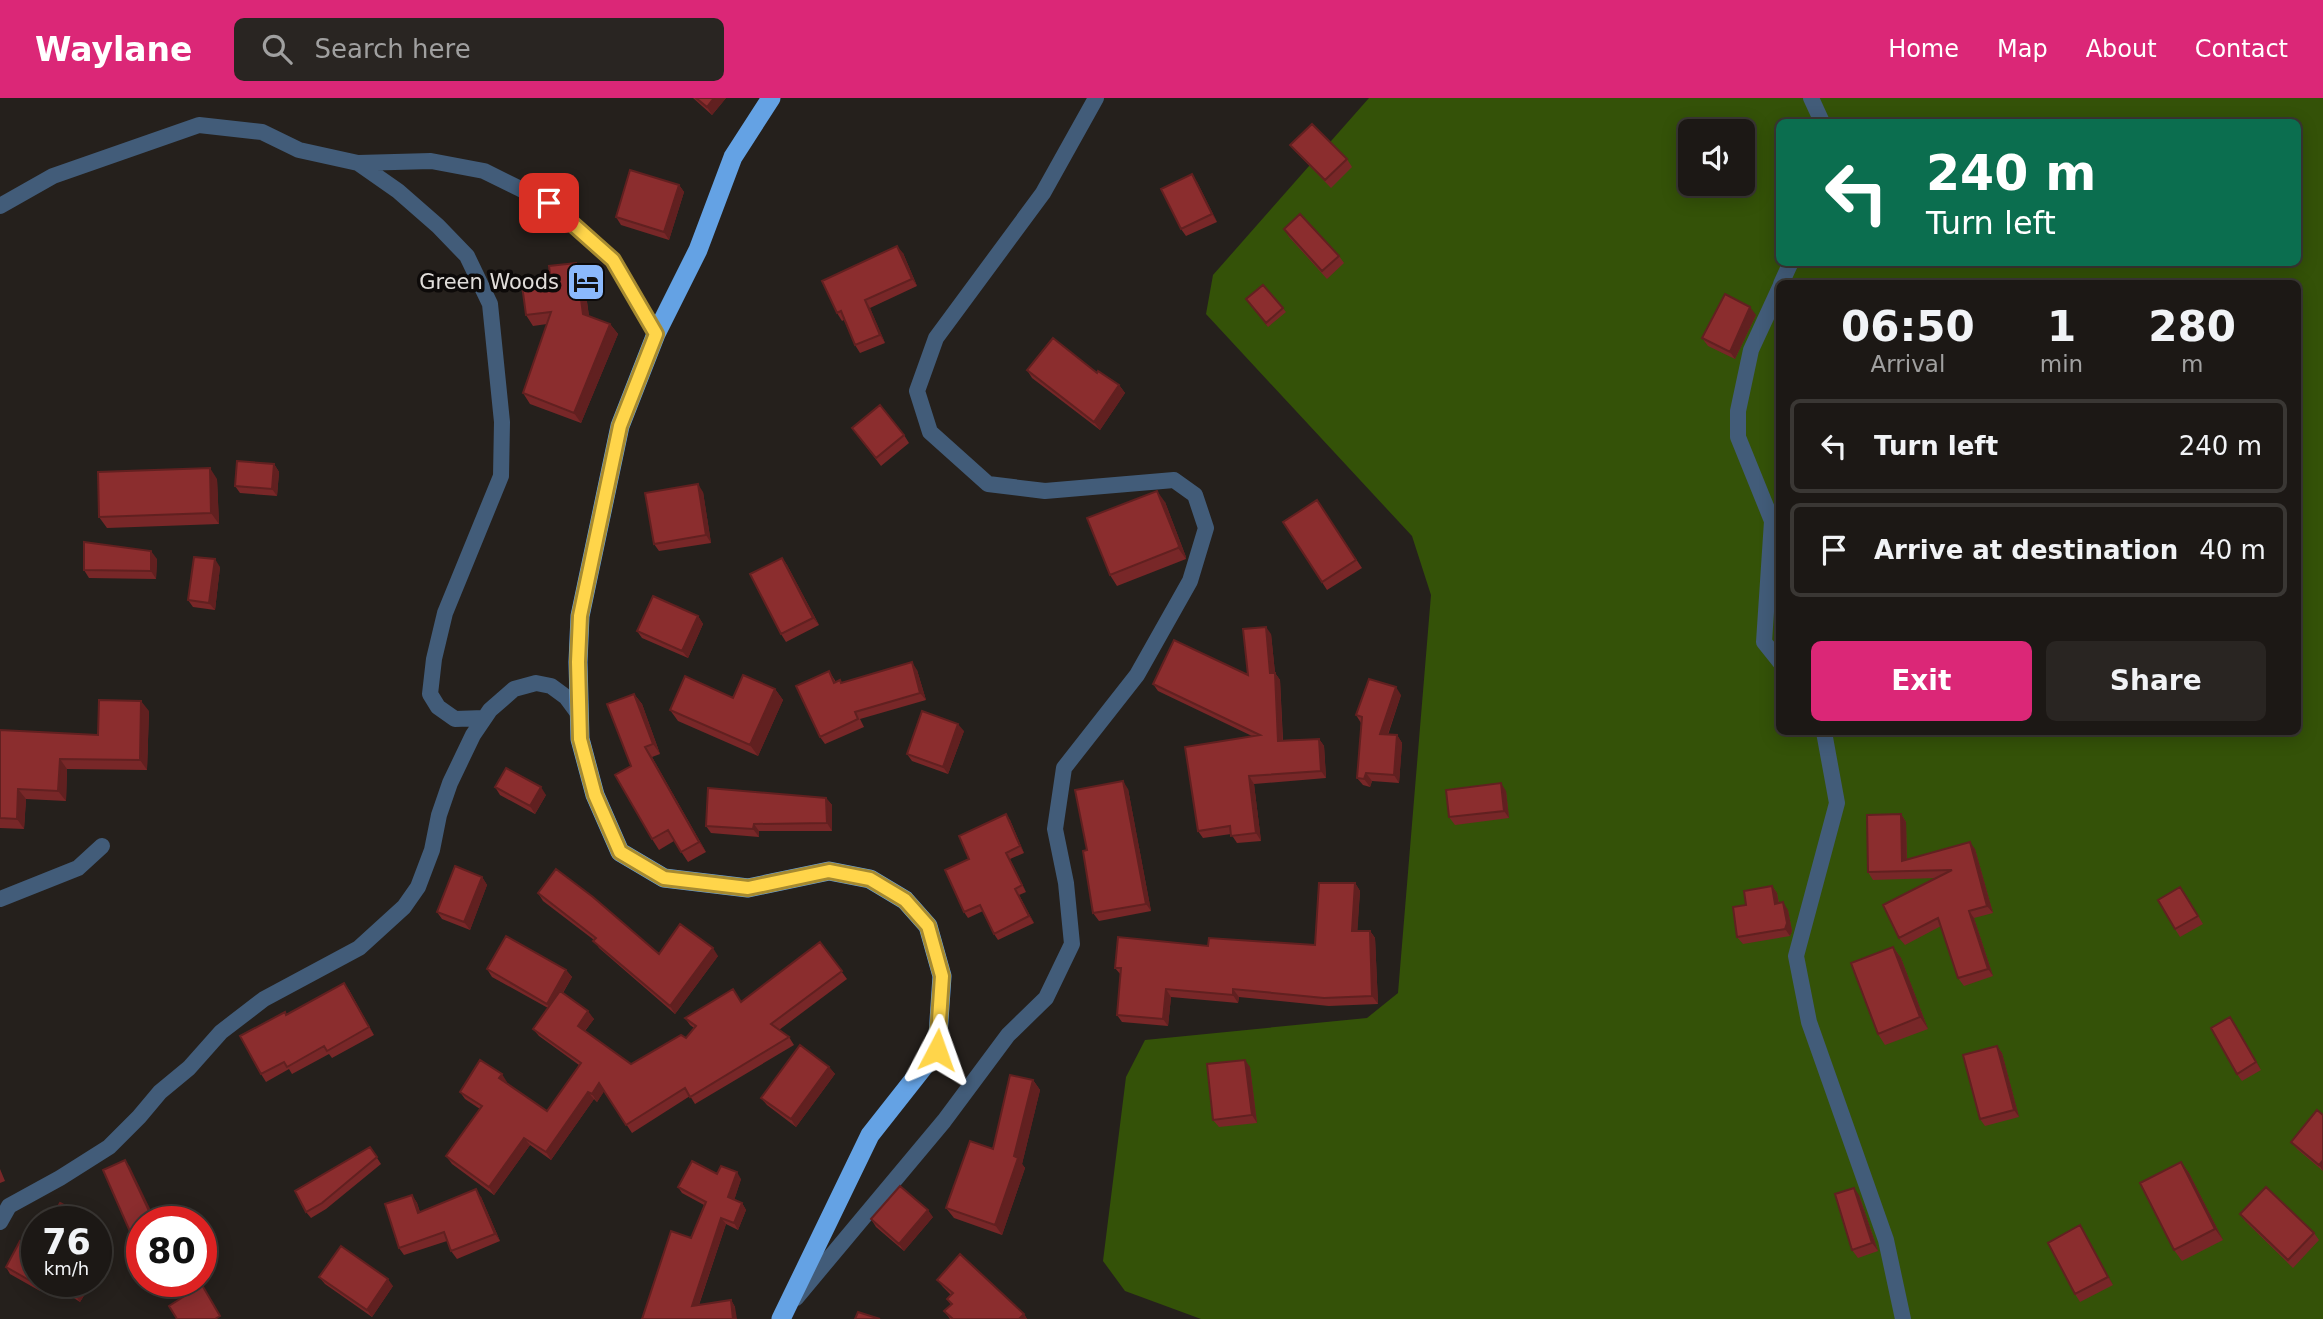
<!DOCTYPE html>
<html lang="en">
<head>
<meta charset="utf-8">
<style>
  body { margin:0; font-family:"DejaVu Sans",sans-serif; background:#292522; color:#f1f3f6; height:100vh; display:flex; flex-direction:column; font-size:26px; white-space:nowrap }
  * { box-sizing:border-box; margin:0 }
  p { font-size:23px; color:#a0a0a0 }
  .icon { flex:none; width:38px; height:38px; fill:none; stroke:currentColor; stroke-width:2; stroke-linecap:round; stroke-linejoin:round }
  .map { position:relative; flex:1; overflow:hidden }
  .sheet { position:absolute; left:1776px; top:182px; width:525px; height:455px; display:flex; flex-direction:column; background:#1c1815; border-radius:10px; box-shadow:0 4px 18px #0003,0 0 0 2px #3a3734 }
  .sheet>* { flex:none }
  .hud { position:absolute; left:1776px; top:21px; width:525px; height:147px; border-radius:10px; box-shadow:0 4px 18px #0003,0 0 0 2px #3a3734; background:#0b6e4f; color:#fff; overflow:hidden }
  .buttons { position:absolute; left:1678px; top:21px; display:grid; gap:14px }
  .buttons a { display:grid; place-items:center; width:77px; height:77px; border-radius:10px; background:#1c1815; box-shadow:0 4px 18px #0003,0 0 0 2px #3a3734; font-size:35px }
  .speed { position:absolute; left:21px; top:1108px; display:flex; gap:14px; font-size:35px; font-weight:700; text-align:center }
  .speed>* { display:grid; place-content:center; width:91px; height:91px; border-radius:50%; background:#1c1815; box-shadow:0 4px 18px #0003,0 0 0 2px #3a3734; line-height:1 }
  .speed small { font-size:18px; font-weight:400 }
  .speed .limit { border:10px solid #d22; background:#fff; color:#111 }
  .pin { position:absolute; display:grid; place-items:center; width:60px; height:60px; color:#fff; margin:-30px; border-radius:14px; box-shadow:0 4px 10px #0006 }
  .me { position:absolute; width:77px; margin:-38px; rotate:4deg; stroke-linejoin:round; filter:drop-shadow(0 0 5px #0008) }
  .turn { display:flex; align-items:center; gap:24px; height:147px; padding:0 35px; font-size:32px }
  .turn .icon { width:91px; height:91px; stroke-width:2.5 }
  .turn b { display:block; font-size:49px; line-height:60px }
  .eta { display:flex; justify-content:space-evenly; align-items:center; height:119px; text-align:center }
  .eta b { font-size:42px; font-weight:800; line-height:49px }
  .action { display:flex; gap:14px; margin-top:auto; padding:14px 35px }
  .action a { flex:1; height:80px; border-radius:10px; background:#db2777; color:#fff; font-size:28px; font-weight:800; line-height:80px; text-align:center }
  .action a+a { background:#292522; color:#f1f3f6 }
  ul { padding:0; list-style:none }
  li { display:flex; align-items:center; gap:21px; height:94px; margin:0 14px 10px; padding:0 21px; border:4px solid #3a3734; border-radius:10px }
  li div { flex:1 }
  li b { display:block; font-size:26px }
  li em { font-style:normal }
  header { display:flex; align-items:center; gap:42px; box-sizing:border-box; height:98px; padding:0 35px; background:#db2777; color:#fff }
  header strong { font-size:33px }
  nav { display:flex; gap:38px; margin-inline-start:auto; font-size:24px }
  .search { width:490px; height:63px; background:#292522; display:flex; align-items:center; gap:18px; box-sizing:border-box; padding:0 24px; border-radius:10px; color:#a0a0a0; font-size:26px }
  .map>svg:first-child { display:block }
  .forest { fill:#345208; fill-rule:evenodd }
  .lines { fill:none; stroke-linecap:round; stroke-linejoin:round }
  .service { stroke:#425c79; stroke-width:16 }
  .trunk { stroke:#64a2e4; stroke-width:19 }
  .wall { fill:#782728 }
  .shaded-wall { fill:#612020 }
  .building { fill:#8b2d2e; stroke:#612020; stroke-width:2 }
  .route-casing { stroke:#a68a30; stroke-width:18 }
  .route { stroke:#ffd54a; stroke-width:12 }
  .labels { text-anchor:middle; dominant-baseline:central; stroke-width:7; stroke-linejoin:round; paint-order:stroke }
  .poi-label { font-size:21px; fill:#e1dedb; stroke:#0d0a09; text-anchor:end }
</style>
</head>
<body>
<header>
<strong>Waylane</strong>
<div class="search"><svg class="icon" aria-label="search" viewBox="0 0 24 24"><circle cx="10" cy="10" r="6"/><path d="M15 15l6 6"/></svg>Search here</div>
<nav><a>Home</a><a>Map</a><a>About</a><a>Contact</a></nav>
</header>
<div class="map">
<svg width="2323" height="1221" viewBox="0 0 2323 1221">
  <rect width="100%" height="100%" fill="#25201c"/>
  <path class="forest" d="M1369,0H2323V1221H1201L1125,1193L1103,1163L1126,979L1145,942L1367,920L1398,895L1431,497L1412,438L1206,216L1213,177ZM1780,24H2298V164H1780ZM1690,33H1743V86H1690ZM1780,186H2298V634H1780Z"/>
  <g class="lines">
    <path class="service" d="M1811,0L1822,24
      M358,65L431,63L484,73L549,105L613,162L656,236
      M0,108L53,78L199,27L262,34L299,52L358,65L398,93L438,128L467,158L490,206L502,324L501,378L445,515L434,561L430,596L438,609L455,621L484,620
      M1781,186L1791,164
      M1780,189L1751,252L1738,313V339L1772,423L1764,544L1780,564
      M1824,634L1837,705L1796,858L1809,924L1886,1142L1903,1221
      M0,801L78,770L102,748
      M0,1124L9,1108L60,1080L109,1049L139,1019L160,994L189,970L221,934L264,901L359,850L404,809L418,789L432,752L439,717L450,685L473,637L490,612L514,591L536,585L551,588L566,599L580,618
      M796,1200L944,1023L1008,937L1046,900L1072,846L1066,785L1055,731L1064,670L1137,577L1190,483L1206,430L1195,397L1174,382L1045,393L988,386L930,334L917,293L936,240L1043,95L1096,0"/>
    <path class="trunk" d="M771,0L733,59L698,152L656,236L620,328L580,518L578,564L580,641L595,697L620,754L664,780L748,790L829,773L870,781L905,802L928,828L942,878L937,952L870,1037L781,1221"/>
  </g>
  <path class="wall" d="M693,0H726L712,17Z
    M1290,47L1347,61L1352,69L1331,90L1296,54Z
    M1197,84L1217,124L1186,138L1181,131Z
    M679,87L684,94L669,142L621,127L616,119Z
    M1284,131L1339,158L1344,165L1327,181L1289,139Z
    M903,155L917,188L870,210L885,245L860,255L855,247L844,222L842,223L837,215Z
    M583,175L589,218L610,226L618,236L581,325L530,306L523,295L547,226L533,228L526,217L551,183Z
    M1263,187L1286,214L1268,229L1246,201Z
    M1756,217L1735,261L1708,248L1702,240Z
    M1027,272L1097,275L1119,287L1125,295L1100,332L1032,280Z
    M852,330L904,337L909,345L881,368Z
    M274,366L279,374L277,398L240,395L235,388Z
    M217,381L219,426L107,430L99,419Z
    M703,394L711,445L659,453L654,446Z
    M1317,402L1362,470L1327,492L1283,424Z
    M1165,404L1186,459V461L1117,488L1110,477Z
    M782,460L787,467L819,527L786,544L781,536Z
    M157,461L156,481L89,480L84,472Z
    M220,469L215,512L193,509L188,502Z
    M698,518L703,526L688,560L642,540L637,533Z
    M1271,536L1275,575L1280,582L1283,642L1319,641L1324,648L1326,680L1254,686L1261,743L1237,745L1231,736L1203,740L1198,733L1252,638L1158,593L1153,586L1248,577Z
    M917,572L926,602L860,621L864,629L825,646L820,639L829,573L836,584L842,585Z
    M775,591L783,602L758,658L678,623L670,612Z
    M634,596L642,606L660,656L652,659L706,754L688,764L674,743L659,752L652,741L631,668Z
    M1401,597L1388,637H1397L1402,645L1399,685L1372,683L1370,689L1363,687L1357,680L1361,625L1356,617Z
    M149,613L147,672L67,671L66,703L26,701L24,731L0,730V632L98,637Z
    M964,633L948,676L912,663L907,656Z
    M495,689L546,697L535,716L500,697Z
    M1128,691L1151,813L1099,823L1093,815L1087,752Z
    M1506,693L1509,720L1455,727L1449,719Z
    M826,700L832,707V733H759V739L711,735L706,728Z
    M1006,716L1010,722L1024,755L1010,761L1026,794L1019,797L1034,825L998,842L994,836L983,813L968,820L964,814L969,761Z
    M1901,716L1906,724L1907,762L1975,751L1993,815L1974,820L1993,878L1964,888L1958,880L1941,828L1905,847L1899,840L1936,780L1873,782L1868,774Z
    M482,779L487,787L470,832L442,821L437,814Z
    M1355,785L1360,793L1357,833H1370L1375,840L1378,906L1329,908L1239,899L1238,905L1171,899L1168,928L1122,924L1117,917L1121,877L1115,870L1315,847Z
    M1772,788L1777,795L1779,805L1788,812L1792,833L1790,838L1743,846L1737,839L1746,807Z
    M538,795L659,856L718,858L675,916L599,850L594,842L543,803Z
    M2186,797L2203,826L2180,839L2175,831Z
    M820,844L847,881L779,932L789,939L794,947L695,1006L690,998L632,1035L604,993L597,1004L594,1001L551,1062L530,1047L494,1097L452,1066L446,1058L480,1011L465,1001L460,994L507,984L506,985L547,1013L579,967L539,938L533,931L548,910L492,879L487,871L566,872L572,879L563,895L594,921L585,933L631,966L686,940L694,930L690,927L685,920L741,904Z
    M1893,849L1901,860L1928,931L1885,947L1878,936Z
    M349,892L374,937L332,960L329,956L292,976L289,971L266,984L261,976L286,917Z
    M2235,926L2261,972L2242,983L2237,976Z
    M1997,948L2002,955L2019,1019L1985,1028L1980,1021Z
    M829,969L835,976L796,1029L767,1007L761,1000Z
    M1250,969L1257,1025L1219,1029L1213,1022Z
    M1033,982L1040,992L1022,1066L1025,1070L1002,1137L954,1120L946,1110L993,1051Z
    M2323,1017V1073L2297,1051L2291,1044Z
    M370,1049L381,1066L326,1111L311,1120L306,1114Z
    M2181,1064L2189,1075L2223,1142L2182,1163L2174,1152Z
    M0,1071L5,1083L0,1085Z
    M717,1076L741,1081L734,1102L742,1105L746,1112L738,1132L726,1126L699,1207L731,1202L735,1209L642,1221L691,1140L704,1107L682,1095L678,1089Z
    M412,1097L417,1105L420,1114L481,1099L500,1143L457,1161L451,1153L447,1143L404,1157L399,1150Z
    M1859,1097L1878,1153L1858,1160L1852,1152Z
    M2240,1116L2314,1135L2319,1142L2293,1170L2245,1123Z
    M933,1119L904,1153L876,1129L871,1121Z
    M2080,1127L2085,1135L2113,1187L2080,1204L2075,1196Z
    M20,1143L40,1193L10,1176L6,1169Z
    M319,1179L393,1188L372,1219L325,1186Z
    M937,1182L1024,1216L1027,1221H950L944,1213L951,1207L947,1201L951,1197L943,1189Z
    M47,1183H93L80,1204Z"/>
  <path class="shaded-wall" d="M714,0H726L712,17L707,9Z
    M1192,76L1197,84L1217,124L1212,116Z
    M679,87L684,94L669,142L664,134Z
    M897,148L903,155L917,188L912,181Z
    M576,165L583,175L590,226L583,216Z
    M865,202L870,210L885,245L880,237Z
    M1750,209L1756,217L1735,261L1730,254Z
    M610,226L618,236L581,325L574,315Z
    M1119,287L1125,295L1100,332L1094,324Z
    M274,366L279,374L277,398L272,391Z
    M210,370L217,381L219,426L211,415Z
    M698,386L703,394L711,445L706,437Z
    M1157,393L1165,404L1186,459V461L1178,450Z
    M151,453L157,461L156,481L151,473Z
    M782,460L787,467L819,527L813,520Z
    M215,461L220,469L215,512L209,505Z
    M698,518L703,526L688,560L682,553Z
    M1266,529L1271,536L1275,575L1280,582L1283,650L1278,643Z
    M912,564L917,572L926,602L920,595Z
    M1396,589L1401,597L1385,644L1380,636Z
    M775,591L783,602L758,658L750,647Z
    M634,596L642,606L660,656L653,646Z
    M141,603L149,613L147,672L140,662Z
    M958,626L964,633L948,676L943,669Z
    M1397,637L1402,645L1399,685L1394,677Z
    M1319,641L1324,648L1326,680L1321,673Z
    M645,649L652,659L706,754L699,744Z
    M60,661L67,671L66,703L58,693Z
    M1366,675L1372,683L1370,689L1364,681Z
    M1249,678L1254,686L1261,743L1256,735Z
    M1123,683L1128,691L1151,813L1146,806Z
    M1501,685L1506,693L1509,720L1504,713Z
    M541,689L546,697L535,716L530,708Z
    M18,691L26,701L24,731L17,721Z
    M826,700L832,707V733L827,725Z
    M1006,716L1010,722L1024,755L1020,748Z
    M1901,716L1906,724L1907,771L1902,763Z
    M754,726L759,733V739L753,731Z
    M1970,744L1975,751L1993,815L1987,808Z
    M1006,755L1010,761L1026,794L1022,787Z
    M482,779L487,787L470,832L464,824Z
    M1355,785L1360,793L1357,841L1352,833Z
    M1772,788L1777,795L1780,813L1775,806Z
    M1015,791L1019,797L1034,825L1029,818Z
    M1783,804L1788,812L1792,833L1790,838L1785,831Z
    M1969,813L1974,820L1993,878L1988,871Z
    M1370,833L1375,840L1378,906L1372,898Z
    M1893,849L1901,860L1928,931L1920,919Z
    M713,850L718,858L675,916L670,908Z
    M566,872L572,879L552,913L547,906Z
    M344,885L349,892L374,937L369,929Z
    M1166,891L1171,899L1168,928L1163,921Z
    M1233,891L1239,899L1238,905L1233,897Z
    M588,913L594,921L583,935L578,928Z
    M2230,919L2235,926L2261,972L2256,964Z
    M1997,948L2002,955L2019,1019L2014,1012Z
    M1245,962L1250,969L1257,1025L1252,1017Z
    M829,969L835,976L796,1029L791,1021Z
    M502,976L507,984L505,988L499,980Z
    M1033,982L1040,992L1022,1066L1025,1070L1002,1137L995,1127L1014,1058Z
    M599,985L605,992L597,1004L592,996Z
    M588,994L594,1001L551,1062L546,1054Z
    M524,1040L530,1047L494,1097L489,1089Z
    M125,1062L130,1069L156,1123L150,1115Z
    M2323,1062V1073L2319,1067Z
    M2181,1064L2189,1075L2223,1142L2215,1131Z
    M737,1074L741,1081L733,1106L728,1099Z
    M1854,1090L1859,1097L1878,1153L1872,1145Z
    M476,1091L481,1099L500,1143L495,1136Z
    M412,1097L417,1105L423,1123L418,1115Z
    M742,1105L746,1112L738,1132L734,1125Z
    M928,1112L933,1119L904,1153L899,1146Z
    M721,1120L726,1126L696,1215L692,1208Z
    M2080,1127L2085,1135L2113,1187L2108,1179Z
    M99,1160L104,1166L96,1178V1164Z
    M388,1181L393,1188L372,1219L367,1212Z
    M38,1183H46L40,1193L36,1186Z
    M84,1183H93L80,1204L75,1197Z
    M731,1202L735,1209L737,1221H733Z
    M1024,1216L1027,1221H1019Z"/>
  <path class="building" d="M696,0H714L707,9Z
    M1312,26L1347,61L1325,82L1290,47Z
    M630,72L679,87L664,134L616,119Z
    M1192,76L1212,116L1181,131L1161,91Z
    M1300,116L1339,158L1322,173L1284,131Z
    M897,148L912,181L865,202L880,237L855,247L841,213L837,215L822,183Z
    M576,165L583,216L610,226L574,315L523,295L551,214L526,217L522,187L551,183L549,168Z
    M1263,187L1283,210L1266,225L1246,201Z
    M1725,196L1750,209L1730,254L1702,240Z
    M1053,240L1097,275L1098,273L1119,287L1094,324L1027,272Z
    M880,307L904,337L876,360L852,330Z
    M237,363L274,366L272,391L235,388Z
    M210,370L211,415L99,419L98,374Z
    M698,386L706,437L654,446L645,395Z
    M1157,393L1179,448L1178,450L1110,477L1087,420Z
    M1317,402L1356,462L1322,484L1283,424Z
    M84,444L151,453V473L84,472Z
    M194,459L215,461L209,505L188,502Z
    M782,460L813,520L781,536L750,476Z
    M653,498L698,518L682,553L637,533Z
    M1266,529L1270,575H1275L1278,643L1319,641L1321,673L1249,678L1256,735L1231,738L1230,728L1198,733L1185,649L1260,637L1153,586L1174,542L1248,577L1243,531Z
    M912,564L920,595L855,614L858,621L820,639L796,588L829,573L834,585L840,582L841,585Z
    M743,577L775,591L750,647L670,612L685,578L733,600Z
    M1369,581L1396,589L1380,636L1397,637L1394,677L1366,675L1364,681L1357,680L1362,619L1356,617Z
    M634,596L653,646L645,649L699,744L681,754L668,732L652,741L615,677L631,668L607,606Z
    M99,602L141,603L140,662L60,661L58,693L18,691L17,721L0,720V632L98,637Z
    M922,613L958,626L943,669L907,656Z
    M506,670L541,689L530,708L495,689Z
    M1123,683L1146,806L1093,815L1083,753L1087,752L1075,692Z
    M1501,685L1504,713L1449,719L1446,692Z
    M708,690L826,700L827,725L754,726L753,731L706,728Z
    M1006,716L1020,748L1006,755L1022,787L1015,791L1029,818L994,836L980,807L964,814L945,772L969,761L959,738Z
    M1901,716L1902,763L1970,744L1987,808L1969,813L1988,871L1958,880L1938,820L1899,840L1883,807L1952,772L1868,774L1867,717Z
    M455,768L482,779L464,824L437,814Z
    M556,771L593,799L659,856L680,826L713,850L670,908L593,843L596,840L538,795Z
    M1319,785H1355L1352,833H1370L1372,898L1324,900L1233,891V897L1166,891L1163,921L1117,917L1121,870H1115L1118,839L1208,848L1209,840L1315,847Z
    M1772,788L1775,806L1783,804L1787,825L1785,831L1737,839L1733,809L1746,807L1744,793Z
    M2180,789L2198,818L2175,831L2158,802Z
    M506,838L566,872L547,906L487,871Z
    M820,844L842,873L771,926L789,939L690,999L685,990L626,1027L599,985L592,996L588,994L546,1054L524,1040L489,1089L446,1058L482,1008L460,994L480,962L502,976L499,980L547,1013L581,965L533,931L560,893L588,913L578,928L631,966L681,937L686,940L696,928L685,920L733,891L741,904Z
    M1893,849L1920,919L1878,936L1851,865Z
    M344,885L369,929L327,953L324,948L287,969L284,964L261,976L240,938L285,914L286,917Z
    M2230,919L2256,964L2237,976L2211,930Z
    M800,947L829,969L791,1021L761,1000Z
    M1997,948L2014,1012L1980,1021L1963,957Z
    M1245,962L1252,1017L1213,1022L1207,966Z
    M1010,977L1033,982L1014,1058L1018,1060L995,1127L946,1110L970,1043L993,1051Z
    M2317,1012L2323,1017V1062L2319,1067L2291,1044Z
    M370,1049L377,1059L322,1105L306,1114L295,1093Z
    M125,1062L150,1115L154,1114L158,1122L165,1119L167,1124H142V1161L103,1072Z
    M692,1063L717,1076L721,1068L737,1074L728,1099L742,1105L734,1125L721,1120L692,1208L731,1202L733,1221H642L671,1133L691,1140L706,1104L678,1089Z
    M2181,1064L2215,1131L2174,1152L2140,1085Z
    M900,1088L928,1112L899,1146L871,1121Z
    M2266,1089L2314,1135L2288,1162L2240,1116Z
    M1854,1090L1872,1145L1852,1152L1835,1096Z
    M476,1091L495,1136L451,1153L444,1134L399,1150L385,1106L412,1097L418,1115Z
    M60,1105L89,1121L88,1124H49Z
    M2080,1127L2108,1179L2075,1196L2048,1145Z
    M20,1143L33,1151L37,1145L38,1183L36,1186L6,1169Z
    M341,1148L388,1181L367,1212L319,1179Z
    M960,1156L1024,1216L1019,1221H953L944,1213L952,1206L947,1201L953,1195L937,1182Z
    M53,1183H84L75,1197Z
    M202,1187L220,1218L215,1221H177L169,1208Z
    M858,1214L880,1221H855Z"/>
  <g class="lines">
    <defs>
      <path id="route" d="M549,105L613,162L656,236L620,328L580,518L578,564L580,641L595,697L620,754L664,780L748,790L829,773L870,781L905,802L928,828L942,878L937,952"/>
    </defs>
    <use href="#route" class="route-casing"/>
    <use href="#route" class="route"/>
  </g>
  <defs>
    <symbol id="hotel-square" viewBox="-11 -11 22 22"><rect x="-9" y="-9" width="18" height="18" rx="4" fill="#8bb9fc" stroke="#0d0a09"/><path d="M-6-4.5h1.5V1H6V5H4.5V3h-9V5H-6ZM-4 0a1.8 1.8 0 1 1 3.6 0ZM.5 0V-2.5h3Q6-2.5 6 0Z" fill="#111"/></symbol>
  </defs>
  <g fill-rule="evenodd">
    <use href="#hotel-square" x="564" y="162" width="44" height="44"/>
  </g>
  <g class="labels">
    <g class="poi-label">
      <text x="559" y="184">Green Woods</text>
    </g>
  </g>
</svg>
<div class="buttons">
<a><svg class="icon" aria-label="sound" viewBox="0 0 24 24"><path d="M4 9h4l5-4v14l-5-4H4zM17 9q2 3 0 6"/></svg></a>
</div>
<div class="speed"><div>76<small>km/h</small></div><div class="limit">80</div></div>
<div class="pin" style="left:549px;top:105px;background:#d93025"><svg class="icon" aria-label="arrive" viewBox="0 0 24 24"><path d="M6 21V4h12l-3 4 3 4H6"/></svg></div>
<svg class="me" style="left:937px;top:952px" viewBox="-20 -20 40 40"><path d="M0-17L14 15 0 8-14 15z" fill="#ffd54a" stroke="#fff" stroke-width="4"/></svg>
<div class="hud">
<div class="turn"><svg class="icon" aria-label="left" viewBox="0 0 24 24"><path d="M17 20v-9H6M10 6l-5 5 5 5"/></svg><div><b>240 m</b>Turn left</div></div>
</div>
<section class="sheet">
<div class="eta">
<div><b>06:50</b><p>Arrival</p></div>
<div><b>1</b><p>min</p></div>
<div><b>280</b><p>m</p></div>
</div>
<ul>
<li><svg class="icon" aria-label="left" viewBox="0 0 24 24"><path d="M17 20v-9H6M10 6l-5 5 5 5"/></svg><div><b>Turn left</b></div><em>240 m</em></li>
<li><svg class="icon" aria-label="arrive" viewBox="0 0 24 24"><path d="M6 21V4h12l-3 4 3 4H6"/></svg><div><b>Arrive at destination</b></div><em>40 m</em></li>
</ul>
<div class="action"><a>Exit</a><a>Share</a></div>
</section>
</div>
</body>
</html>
